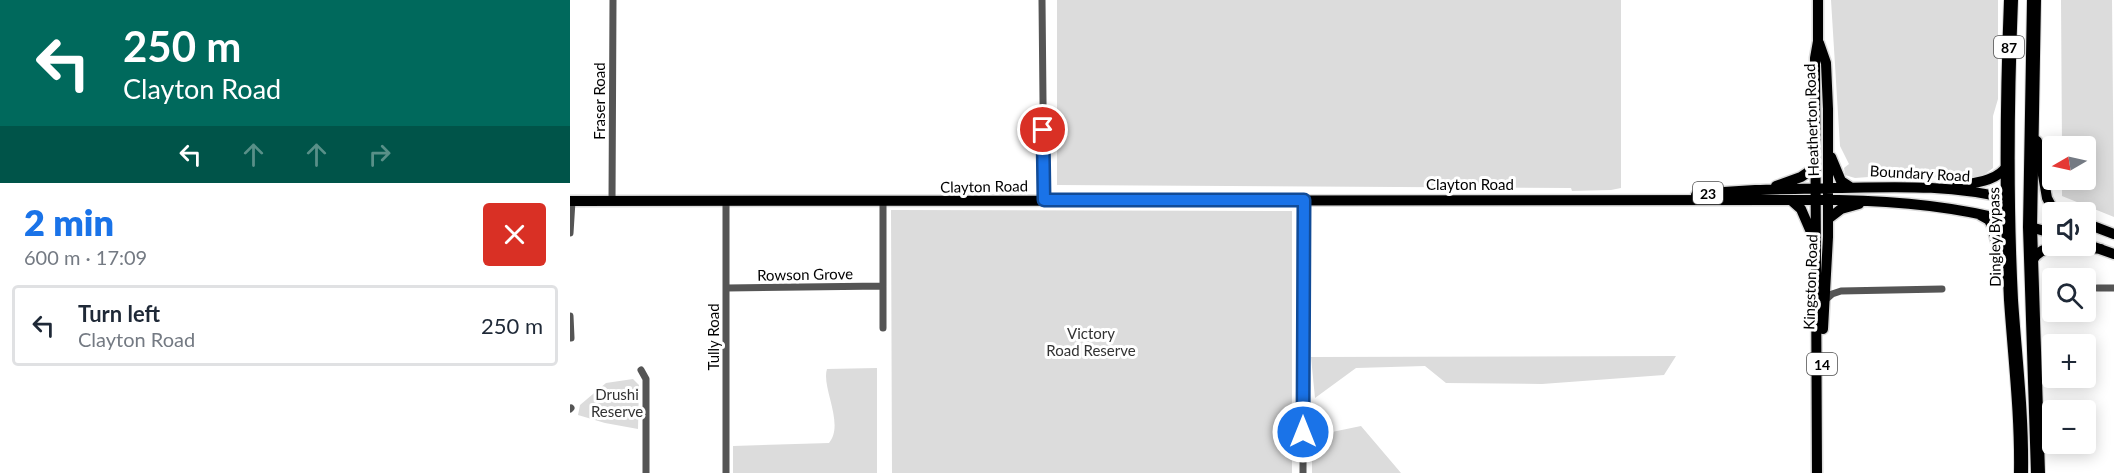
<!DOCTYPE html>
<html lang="en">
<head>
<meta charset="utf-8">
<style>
  body { margin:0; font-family:Lato,sans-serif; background:#f6f6f7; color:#1f2937; height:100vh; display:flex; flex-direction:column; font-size:22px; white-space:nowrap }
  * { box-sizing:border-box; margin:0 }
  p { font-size:20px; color:#747a83 }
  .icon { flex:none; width:33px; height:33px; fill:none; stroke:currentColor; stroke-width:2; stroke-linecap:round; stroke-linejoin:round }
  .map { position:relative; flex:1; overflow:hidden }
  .panel { display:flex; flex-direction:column; background:#fff; width:570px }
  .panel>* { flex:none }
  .guide { background:#00695c; color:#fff; overflow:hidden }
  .needle { width:39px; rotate:261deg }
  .controls { position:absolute; left:1472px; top:136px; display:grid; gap:12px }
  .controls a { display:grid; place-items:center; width:54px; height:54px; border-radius:6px; background:#fff; box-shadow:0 3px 15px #0003; font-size:30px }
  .pin { position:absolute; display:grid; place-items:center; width:51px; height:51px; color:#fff; margin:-26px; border:3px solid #fff; border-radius:50%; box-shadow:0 2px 6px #0007 }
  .me { position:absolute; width:66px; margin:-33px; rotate:0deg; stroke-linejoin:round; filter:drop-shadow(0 0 4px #0008) }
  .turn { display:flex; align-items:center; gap:21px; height:126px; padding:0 24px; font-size:27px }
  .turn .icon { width:78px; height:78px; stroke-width:2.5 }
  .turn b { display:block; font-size:42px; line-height:51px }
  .lanes { display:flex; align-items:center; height:57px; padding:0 24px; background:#0003; justify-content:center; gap:30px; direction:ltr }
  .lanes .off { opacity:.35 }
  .round { display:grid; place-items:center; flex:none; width:63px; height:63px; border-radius:6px; background:#f6f6f7 }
  .head { display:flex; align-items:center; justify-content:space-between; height:102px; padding:0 24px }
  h1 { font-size:36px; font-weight:800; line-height:45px; color:#1a73e8 }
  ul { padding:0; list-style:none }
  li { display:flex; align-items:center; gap:18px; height:81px; margin:0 12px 9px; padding:0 12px; border:3px solid #e0e1e3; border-radius:6px }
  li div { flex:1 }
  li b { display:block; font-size:22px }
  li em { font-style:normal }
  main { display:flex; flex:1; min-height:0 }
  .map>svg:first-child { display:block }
  .green { fill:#dcdcdc }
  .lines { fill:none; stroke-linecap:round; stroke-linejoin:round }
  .primary-casing { stroke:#dbdbdb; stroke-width:13 }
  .highway-casing { stroke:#dbdbdb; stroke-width:16 }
  .street { stroke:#555; stroke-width:7 }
  .primary { stroke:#000; stroke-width:10 }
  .highway { stroke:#000; stroke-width:14 }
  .route-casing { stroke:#114b97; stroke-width:15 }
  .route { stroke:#1a73e8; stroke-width:10 }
  .labels { text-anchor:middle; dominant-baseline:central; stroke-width:6; stroke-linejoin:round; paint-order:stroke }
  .shield { fill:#fff; stroke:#4c4c4c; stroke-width:1.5 }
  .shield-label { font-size:14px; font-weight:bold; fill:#000 }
  .street-label { font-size:15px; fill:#000; stroke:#fff }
  .park-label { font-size:15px; fill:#333; stroke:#fff }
</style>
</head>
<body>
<main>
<section class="panel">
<div class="guide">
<div class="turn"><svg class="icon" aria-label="left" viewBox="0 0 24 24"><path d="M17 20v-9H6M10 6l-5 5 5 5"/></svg><div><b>250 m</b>Clayton Road</div></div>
<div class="lanes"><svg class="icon" aria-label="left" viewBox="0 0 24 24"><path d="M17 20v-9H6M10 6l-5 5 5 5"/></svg><svg class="icon off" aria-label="ahead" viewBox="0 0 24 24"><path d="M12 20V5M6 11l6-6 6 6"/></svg><svg class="icon off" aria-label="ahead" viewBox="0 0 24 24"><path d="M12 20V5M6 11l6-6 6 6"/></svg><svg class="icon off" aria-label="right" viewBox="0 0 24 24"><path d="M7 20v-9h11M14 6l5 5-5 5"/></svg></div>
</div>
<div class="head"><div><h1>2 min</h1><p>600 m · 17:09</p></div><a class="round" style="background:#d93025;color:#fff"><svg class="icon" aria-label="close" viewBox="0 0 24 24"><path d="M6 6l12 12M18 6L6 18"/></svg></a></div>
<ul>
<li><svg class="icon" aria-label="left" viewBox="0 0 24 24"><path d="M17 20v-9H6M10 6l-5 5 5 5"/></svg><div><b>Turn left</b><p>Clayton Road</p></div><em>250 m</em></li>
</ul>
</section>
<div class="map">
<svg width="1544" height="473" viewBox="0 0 1544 473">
  <rect width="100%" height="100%" fill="#fff"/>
  <path class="green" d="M487,0H1051V188L1041,190L1002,191L1001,188L487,185Z
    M1261,0H1428V99L1423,116V168L1410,178L1386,180L1339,174L1285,178L1275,175L1274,168L1279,164L1270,146Z
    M1491,0H1542L1544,217L1492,196V180H1515V147H1492Z
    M321,210L722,211V473H322Z
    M1106,356L1094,375L972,384L876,383L855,366L786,368L745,398L741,357Z
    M307,368V473H163V446L259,443C275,424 251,387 257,369Z
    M63,379L69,385L68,429L35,423L8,415L10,405L36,383Z
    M742,414L762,432L791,426L831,473H742Z"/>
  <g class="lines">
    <defs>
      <path id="primary" d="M1249,43L1256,63L1258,109V237L1253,329
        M1467,141L1477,198L1485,213
        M1261,157L1271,181L1280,187
        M1206,186L1231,177L1246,167
        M1387,186C1405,183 1429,181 1438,164
        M1126,195C1172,189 1218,189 1264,188C1324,187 1381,184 1439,199
        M0,201L1269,200C1328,201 1383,206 1439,221
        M1222,201L1231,209L1244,239
        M1410,215L1419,220L1422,226L1435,276
        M1258,219L1271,209L1289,204
        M1515,223L1544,234
        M1460,227L1482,233
        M1524,247L1544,254
        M1461,264C1470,238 1510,248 1531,249
        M1247,473L1245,58L1248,41V0"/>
      <path id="highway" d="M1441,0C1437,100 1436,201 1441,300C1445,358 1452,415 1451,473
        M1464,0L1460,227L1468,473"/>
    </defs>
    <use href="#primary" class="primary-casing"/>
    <use href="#highway" class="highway-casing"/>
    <path class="street" d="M472,0L474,200
      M42,201L43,0
      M156,201V473
      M0,233L2,201
      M157,288L313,286
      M1527,288H1544
      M1254,301L1262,294L1271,291L1372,289
      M0,316L1,338
      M313,328V201
      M71,370L76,379V473
      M0,409L1,408
      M733,473L734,200"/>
    <use href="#primary" class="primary"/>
    <use href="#highway" class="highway"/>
  </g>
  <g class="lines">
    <defs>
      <path id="route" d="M473,130L474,200H734L733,432"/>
    </defs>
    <use href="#route" class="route-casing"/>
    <use href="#route" class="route"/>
  </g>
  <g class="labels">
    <g class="shield">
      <rect x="1424" y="36" width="30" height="22" rx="4.5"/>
      <rect x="1123" y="182" width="30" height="22" rx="4.5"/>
      <rect x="1237" y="353" width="30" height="22" rx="4.5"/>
    </g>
    <g class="shield-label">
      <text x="1439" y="47">87</text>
      <text x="1138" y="193">23</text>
      <text x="1252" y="364">14</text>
    </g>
    <g class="street-label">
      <text transform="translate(29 101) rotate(-90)">Fraser Road</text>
      <text transform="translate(1241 120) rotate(-92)">Heatherton Road</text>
      <text transform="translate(1350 173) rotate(3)">Boundary Road</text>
      <text x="900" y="184">Clayton Road</text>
      <text transform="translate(414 186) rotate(-1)">Clayton Road</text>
      <text transform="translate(1424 237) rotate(-91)">Dingley Bypass</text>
      <text transform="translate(235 274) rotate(-1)">Rowson Grove</text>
      <text transform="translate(1240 282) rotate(-88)">Kingston Road</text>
      <text transform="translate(143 337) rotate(-90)">Tully Road</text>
    </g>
    <g class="park-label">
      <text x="521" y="333">Victory<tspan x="521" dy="17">Road Reserve</tspan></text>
      <text x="47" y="394">Drushi<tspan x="47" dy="17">Reserve</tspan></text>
    </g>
  </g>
</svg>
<div class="controls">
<a><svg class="needle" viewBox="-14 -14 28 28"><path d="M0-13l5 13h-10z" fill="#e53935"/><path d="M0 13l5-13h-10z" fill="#747a83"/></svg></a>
<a><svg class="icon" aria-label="sound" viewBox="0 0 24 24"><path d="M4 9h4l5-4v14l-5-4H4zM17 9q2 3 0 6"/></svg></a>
<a><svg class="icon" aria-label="search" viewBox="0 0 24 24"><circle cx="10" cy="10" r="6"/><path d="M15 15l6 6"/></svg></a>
<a>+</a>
<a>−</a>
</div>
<div class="pin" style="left:473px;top:130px;background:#d93025"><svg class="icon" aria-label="arrive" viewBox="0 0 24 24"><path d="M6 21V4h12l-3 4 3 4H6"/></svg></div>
<svg class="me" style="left:733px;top:432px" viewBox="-20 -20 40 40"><circle r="17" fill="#1a73e8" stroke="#fff" stroke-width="3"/><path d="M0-11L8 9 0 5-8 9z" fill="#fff"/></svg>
</div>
</main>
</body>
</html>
